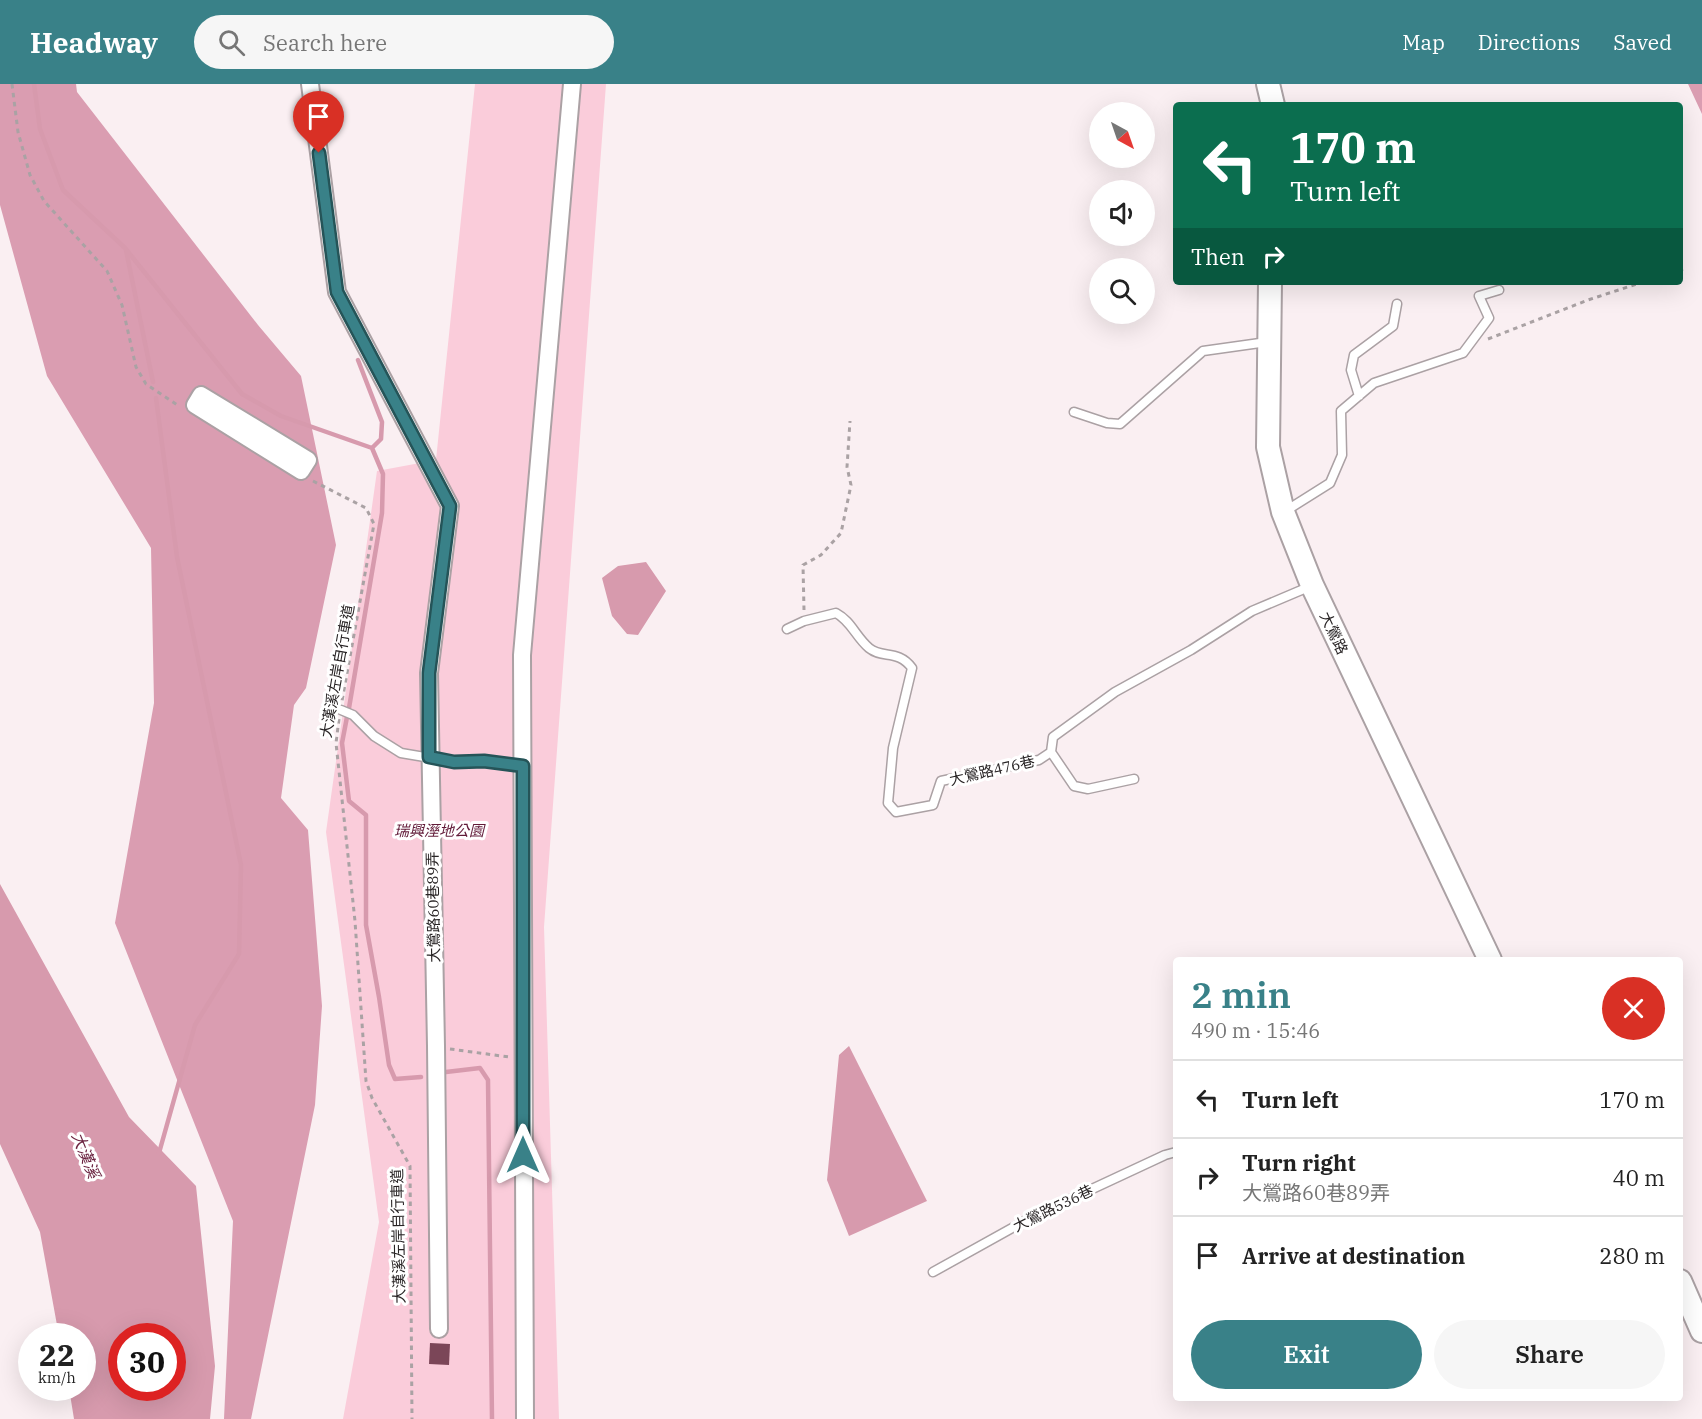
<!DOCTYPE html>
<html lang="en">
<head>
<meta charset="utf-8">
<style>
  body { margin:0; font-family:"IBM Plex Serif","Noto Sans TC",serif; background:#f6f6f6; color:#222; height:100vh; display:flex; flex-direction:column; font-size:22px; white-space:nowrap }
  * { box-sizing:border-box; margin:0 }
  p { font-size:20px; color:#767676 }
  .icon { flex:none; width:33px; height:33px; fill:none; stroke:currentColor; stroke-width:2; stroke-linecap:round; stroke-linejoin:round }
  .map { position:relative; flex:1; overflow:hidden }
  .drawer { position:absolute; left:1173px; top:873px; width:510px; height:444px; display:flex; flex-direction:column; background:#fff; border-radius:6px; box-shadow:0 6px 24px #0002 }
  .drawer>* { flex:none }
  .guide { position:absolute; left:1173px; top:18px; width:510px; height:183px; border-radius:6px; box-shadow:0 6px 24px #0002; background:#0b6e4f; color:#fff; overflow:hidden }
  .needle { width:39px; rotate:140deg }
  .tools { position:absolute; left:1089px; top:18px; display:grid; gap:12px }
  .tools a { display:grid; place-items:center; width:66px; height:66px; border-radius:50%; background:#fff; box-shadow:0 6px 24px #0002; font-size:30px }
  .speed { position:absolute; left:18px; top:1239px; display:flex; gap:12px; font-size:30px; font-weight:700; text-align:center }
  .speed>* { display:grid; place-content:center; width:78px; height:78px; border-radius:50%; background:#fff; box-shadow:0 6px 24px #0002; line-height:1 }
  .speed small { font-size:15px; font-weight:400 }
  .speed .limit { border:9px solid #d22; background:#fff; color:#111 }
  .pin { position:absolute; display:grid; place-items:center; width:51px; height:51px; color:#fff; margin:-62px -26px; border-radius:50% 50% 50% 0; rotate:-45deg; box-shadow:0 0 6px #0007 }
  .pin .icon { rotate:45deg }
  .me { position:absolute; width:66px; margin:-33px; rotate:0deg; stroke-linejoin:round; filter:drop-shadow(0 0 4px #0008) }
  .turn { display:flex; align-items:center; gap:21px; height:126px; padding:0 18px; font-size:27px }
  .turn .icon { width:78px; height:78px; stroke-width:2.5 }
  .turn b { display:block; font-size:42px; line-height:51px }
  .then { display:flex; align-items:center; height:57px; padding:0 18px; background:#0003; gap:12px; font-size:22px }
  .round { display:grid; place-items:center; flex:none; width:63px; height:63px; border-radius:32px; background:#f6f6f6 }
  .overview { display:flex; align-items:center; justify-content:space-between; height:102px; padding:0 18px }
  h1 { font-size:36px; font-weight:600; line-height:45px; color:#398188 }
  .action { display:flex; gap:12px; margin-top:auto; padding:12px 18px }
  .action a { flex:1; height:69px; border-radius:36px; background:#398188; color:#fff; font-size:24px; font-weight:600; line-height:69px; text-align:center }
  .action a+a { background:#f6f6f6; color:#222 }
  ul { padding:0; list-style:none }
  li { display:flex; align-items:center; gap:18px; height:78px; padding:0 18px; border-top:2px solid #e0e0e0 }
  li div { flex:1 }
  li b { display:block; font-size:22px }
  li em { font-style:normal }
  header { display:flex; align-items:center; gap:36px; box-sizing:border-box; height:84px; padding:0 30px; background:#398188; color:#fff }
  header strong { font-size:28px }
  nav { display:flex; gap:33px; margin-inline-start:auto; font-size:21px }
  .search { width:420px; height:54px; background:#f6f6f6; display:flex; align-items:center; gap:15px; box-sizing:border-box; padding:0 21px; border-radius:33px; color:#767676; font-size:22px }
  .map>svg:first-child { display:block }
  .green { fill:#faccda }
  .forest { fill:#da9db1 }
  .water { fill:#d79aad; fill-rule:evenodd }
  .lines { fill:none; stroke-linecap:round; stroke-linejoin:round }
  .stream { stroke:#d79aad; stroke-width:4.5 }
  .building { fill:#7b4658 }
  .lane-casing { stroke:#aba1a4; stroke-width:11 }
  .street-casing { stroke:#aba1a4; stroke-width:20 }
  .secondary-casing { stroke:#aba1a4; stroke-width:26 }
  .path { stroke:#aaa2a4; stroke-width:3; stroke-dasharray:4.5 4.5; stroke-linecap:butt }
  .lane { stroke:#fff; stroke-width:8 }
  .street { stroke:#fff; stroke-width:16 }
  .secondary { stroke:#fff; stroke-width:22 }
  .route-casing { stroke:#255458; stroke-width:15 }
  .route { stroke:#398188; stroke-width:10 }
  .labels { text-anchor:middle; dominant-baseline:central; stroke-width:6; stroke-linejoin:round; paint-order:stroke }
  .street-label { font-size:15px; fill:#282425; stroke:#fff }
  .park-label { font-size:15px; font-style:italic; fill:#611a38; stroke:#fff }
  .water-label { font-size:16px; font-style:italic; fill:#6a223f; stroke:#fff }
</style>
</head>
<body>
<header>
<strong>Headway</strong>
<div class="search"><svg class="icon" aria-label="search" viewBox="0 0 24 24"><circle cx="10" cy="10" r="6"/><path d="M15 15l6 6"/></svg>Search here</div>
<nav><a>Map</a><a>Directions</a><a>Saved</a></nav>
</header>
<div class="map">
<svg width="1702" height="1335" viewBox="0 0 1702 1335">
  <rect width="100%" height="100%" fill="#faeff2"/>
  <path class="green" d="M475,0H606L544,843L559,1335H343L379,1138L326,748L377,387L436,376Z"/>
  <path class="forest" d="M0,0H76L77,8L258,241L301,292L336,461L306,604L294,621L281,714L308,746L322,922L315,1021L251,1335H224L233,1137L115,839L154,619L151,464L47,292L0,121Z
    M1688,0H1702V30Z"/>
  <path class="water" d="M646,478L666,507L638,551L627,550L612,532L602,494L618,482Z
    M0,800L129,1033L196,1102L215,1282L210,1335H74L69,1304H82V1252H59L40,1148L0,1060ZM122,1252H172V1304H122Z
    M849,962L927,1117L849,1152L827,1096L839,971Z"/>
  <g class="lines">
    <path class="stream" d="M34,0L40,45L63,106L125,164L242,310L281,332L372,364L383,390L382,429L349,624
      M126,166L153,298
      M358,276L382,338L381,355L372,364
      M156,314L177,473L241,781L239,870L195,941L159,1069
      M347,633L342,659L349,717L366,731V841L379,913L389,981L395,995L421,993
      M446,988L480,984L488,996L492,1335"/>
  </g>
  <path class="building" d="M430,1259L450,1260L449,1281L429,1280Z"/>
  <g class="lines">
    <defs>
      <path id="lane" d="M1359,312L1351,286L1354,271L1393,242L1397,220
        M1074,328L1107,339L1120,340L1203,267L1267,258
        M1284,428L1330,399L1342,371L1341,327L1374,299L1463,269L1489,234L1479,212L1499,206
        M787,545L804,537L836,529C851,537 856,553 869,564C882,575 898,565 912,584L893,664L888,719L896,728L933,721L941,697L1039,676L1051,668L1053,653L1115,608L1191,566L1252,527L1311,502
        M341,626L353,631L374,652L401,669L454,678L484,677L523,682
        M1051,668L1074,702L1088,705L1134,695
        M933,1188L1032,1133L1165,1071L1176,1068"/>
      <path id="street" d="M310,0L337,208L450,422L429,589L436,962L439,1245
        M201,311L308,376L301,387L195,321Z
        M525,1335L522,571L572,0"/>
      <path id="secondary" d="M1268,0L1273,21
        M1270,198L1268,363L1283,428L1312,501L1490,876
        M1680,1197L1702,1247"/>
    </defs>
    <use href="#lane" class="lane-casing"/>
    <use href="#street" class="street-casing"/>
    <use href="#secondary" class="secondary-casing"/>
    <path class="path" d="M12,0L18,48L30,91L44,117L107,187L122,221L136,283L146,300L179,322
      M1680,186L1683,185
      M1488,255L1588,216L1643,198
      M313,397L366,424L374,440L342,617
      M804,526L803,481L821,471L841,449L851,401L847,383L850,337
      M339,635L336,659L355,837L366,997L372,1014L410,1082L412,1335
      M450,965L509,973"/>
    <use href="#lane" class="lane"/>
    <use href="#street" class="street"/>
    <use href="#secondary" class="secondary"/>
  </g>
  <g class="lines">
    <defs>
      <path id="route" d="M319,69L337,208L450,422L429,589V673L454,678L484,677L523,682V1071"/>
    </defs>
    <use href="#route" class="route-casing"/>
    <use href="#route" class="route"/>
  </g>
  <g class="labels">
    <g class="street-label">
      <text transform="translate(1334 549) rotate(65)">大鶯路</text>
      <text transform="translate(337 587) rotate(-80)">大漢溪左岸自行車道</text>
      <text transform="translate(992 686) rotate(-13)">大鶯路476巷</text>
      <text transform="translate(433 823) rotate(-91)">大鶯路60巷89弄</text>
      <text transform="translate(1053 1124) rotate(-26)">大鶯路536巷</text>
      <text transform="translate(398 1152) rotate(-91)">大漢溪左岸自行車道</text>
    </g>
    <g class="park-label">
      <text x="439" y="746">瑞興溼地公園</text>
    </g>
    <g class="water-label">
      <text transform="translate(86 1071) rotate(68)">大漢溪</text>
    </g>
  </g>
</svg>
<div class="tools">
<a><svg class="needle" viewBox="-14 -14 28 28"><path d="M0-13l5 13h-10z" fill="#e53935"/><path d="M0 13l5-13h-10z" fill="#767676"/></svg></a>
<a><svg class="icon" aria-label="sound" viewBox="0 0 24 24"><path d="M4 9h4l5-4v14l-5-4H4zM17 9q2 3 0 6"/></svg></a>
<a><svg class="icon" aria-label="search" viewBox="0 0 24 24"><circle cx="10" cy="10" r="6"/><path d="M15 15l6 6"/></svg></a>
</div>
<div class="speed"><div>22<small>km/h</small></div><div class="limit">30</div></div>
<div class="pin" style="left:319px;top:69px;background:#d93025"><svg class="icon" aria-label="arrive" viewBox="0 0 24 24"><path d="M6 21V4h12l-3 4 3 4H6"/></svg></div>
<svg class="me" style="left:523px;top:1071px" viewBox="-20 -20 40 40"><path d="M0-17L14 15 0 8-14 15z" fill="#398188" stroke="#fff" stroke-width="4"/></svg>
<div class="guide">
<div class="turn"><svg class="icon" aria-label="left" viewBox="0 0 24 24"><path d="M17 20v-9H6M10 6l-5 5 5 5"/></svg><div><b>170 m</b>Turn left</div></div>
<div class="then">Then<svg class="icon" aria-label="right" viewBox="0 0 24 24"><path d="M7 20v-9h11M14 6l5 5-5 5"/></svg></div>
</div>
<section class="drawer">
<div class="overview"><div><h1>2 min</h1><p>490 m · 15:46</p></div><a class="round" style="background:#d93025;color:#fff"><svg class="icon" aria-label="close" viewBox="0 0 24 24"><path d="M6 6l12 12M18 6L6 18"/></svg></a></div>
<ul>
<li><svg class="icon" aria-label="left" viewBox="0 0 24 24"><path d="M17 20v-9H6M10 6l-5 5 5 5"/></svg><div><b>Turn left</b></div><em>170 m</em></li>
<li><svg class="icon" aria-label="right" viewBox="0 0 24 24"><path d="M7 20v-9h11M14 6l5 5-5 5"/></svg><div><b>Turn right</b><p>大鶯路60巷89弄</p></div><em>40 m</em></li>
<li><svg class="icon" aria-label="arrive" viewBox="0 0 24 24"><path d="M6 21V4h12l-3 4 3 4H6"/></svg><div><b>Arrive at destination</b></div><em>280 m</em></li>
</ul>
<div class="action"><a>Exit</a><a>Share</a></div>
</section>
</div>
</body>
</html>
